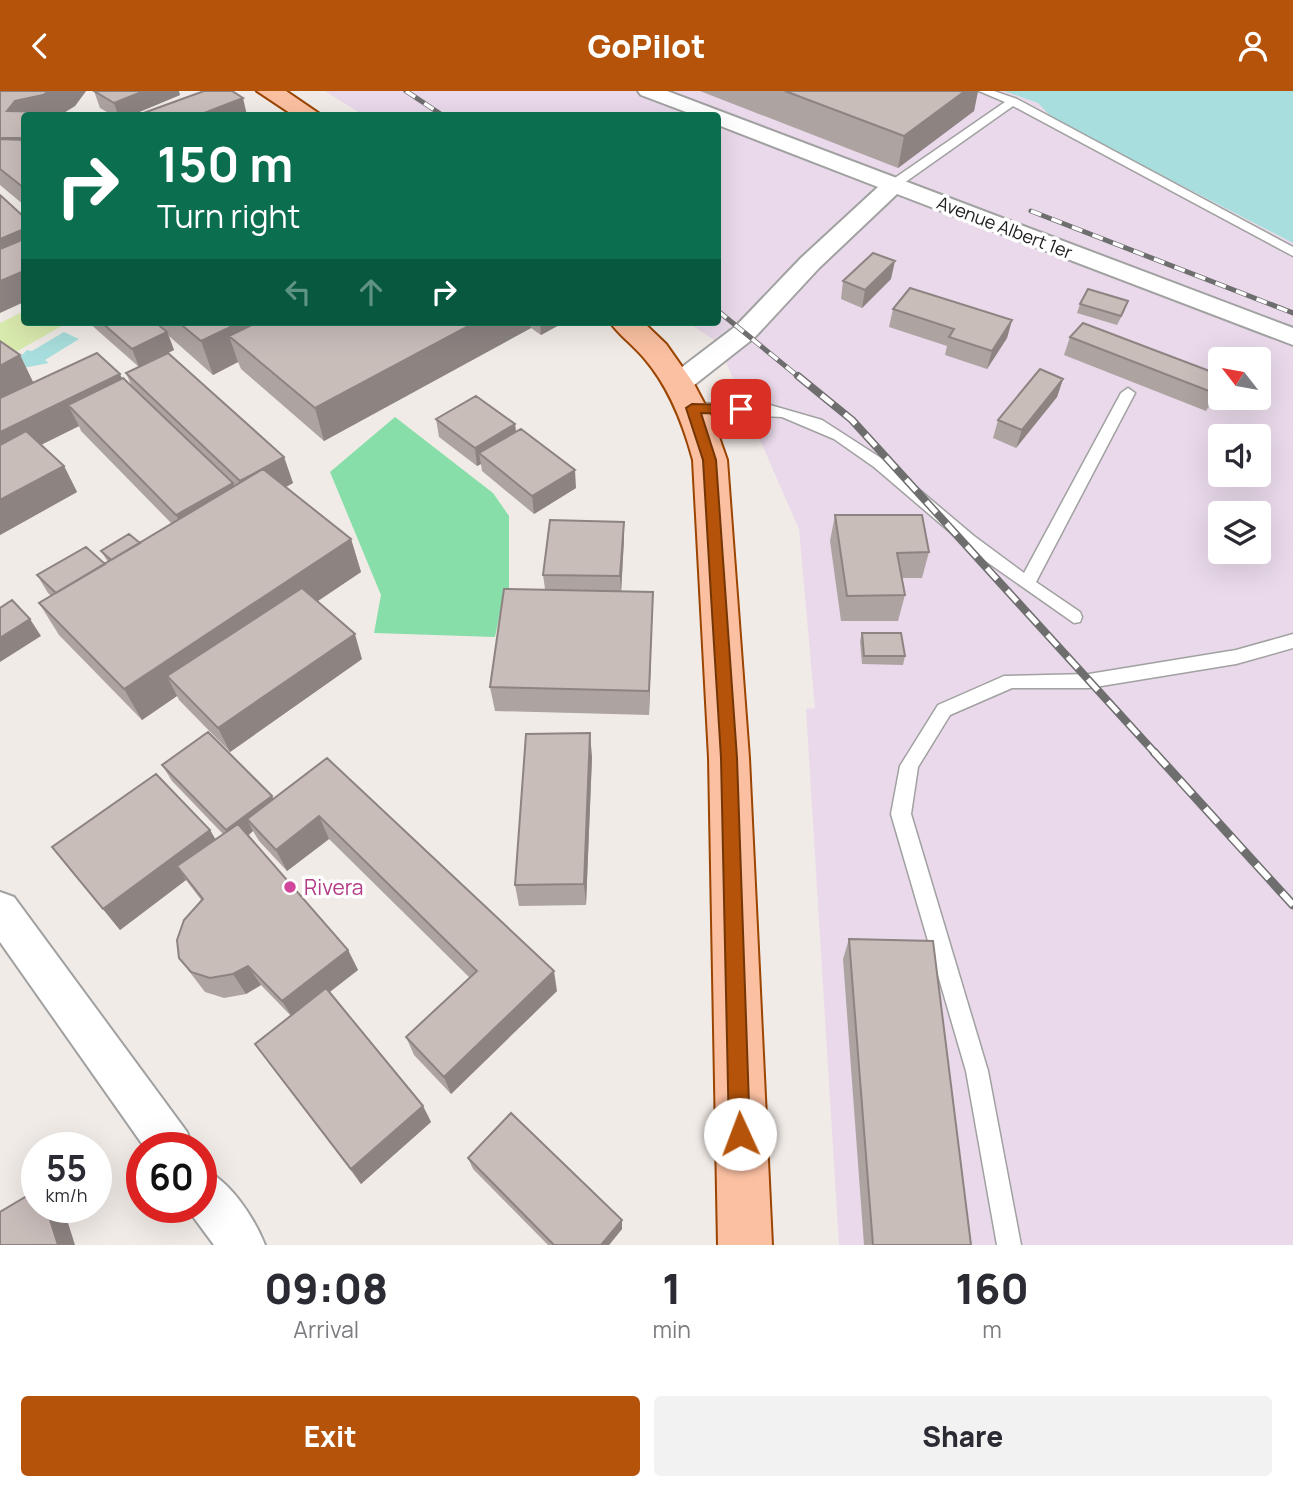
<!DOCTYPE html>
<html lang="en">
<head>
<meta charset="utf-8">
<style>
  body { margin:0; font-family:Manrope,sans-serif; background:#f2f2f3; color:#2b2b33; height:100vh; display:flex; flex-direction:column; font-size:26px; white-space:nowrap }
  * { box-sizing:border-box; margin:0 }
  p { font-size:23px; color:#7c7c81 }
  .icon { flex:none; width:38px; height:38px; fill:none; stroke:currentColor; stroke-width:2; stroke-linecap:round; stroke-linejoin:round }
  .map { position:relative; height:1154px; overflow:hidden }
  .drawer { display:flex; flex-direction:column; background:#fff; flex:1 }
  .drawer>* { flex:none }
  .top-card { position:absolute; left:21px; top:21px; width:700px; height:214px; border-radius:7px; box-shadow:0 7px 28px #0002; background:#0b6e4f; color:#fff; overflow:hidden }
  .needle { width:46px; rotate:301deg }
  .controls { position:absolute; left:1208px; top:256px; display:grid; gap:14px }
  .controls a { display:grid; place-items:center; width:63px; height:63px; border-radius:7px; background:#fff; box-shadow:0 7px 28px #0002; font-size:35px }
  .speed { position:absolute; left:21px; top:1041px; display:flex; gap:14px; font-size:35px; font-weight:700; text-align:center }
  .speed>* { display:grid; place-content:center; width:91px; height:91px; border-radius:50%; background:#fff; box-shadow:0 7px 28px #0002; line-height:1 }
  .speed small { font-size:18px; font-weight:400 }
  .speed .limit { border:10px solid #d22; background:#fff; color:#111 }
  .pin { position:absolute; display:grid; place-items:center; width:60px; height:60px; color:#fff; margin:-30px; border-radius:14px; box-shadow:0 4px 10px #0006 }
  .me { position:absolute; width:77px; margin:-38px; rotate:358deg; stroke-linejoin:round; filter:drop-shadow(0 0 5px #0008) }
  .turn { display:flex; align-items:center; gap:24px; height:147px; padding:0 21px; font-size:32px }
  .turn .icon { width:91px; height:91px; stroke-width:2.5 }
  .turn b { display:block; font-size:49px; line-height:60px }
  .lanes { display:flex; align-items:center; height:66px; padding:0 21px; background:#0003; justify-content:center; gap:35px; direction:ltr }
  .lanes .off { opacity:.35 }
  .eta { display:flex; justify-content:space-evenly; align-items:center; height:119px; text-align:center }
  .eta b { font-size:42px; font-weight:800; line-height:49px }
  .cta { display:flex; gap:14px; margin-top:auto; padding:14px 21px }
  .cta a { flex:1; height:80px; border-radius:7px; background:#b45309; color:#fff; font-size:28px; font-weight:800; line-height:80px; text-align:center }
  .cta a+a { background:#f2f2f3; color:#2b2b33 }
  header { display:flex; justify-content:space-between; align-items:center; height:91px; padding:0 21px; background:#b45309; color:#fff; font-size:32px; font-weight:800 }
  .map>svg:first-child { display:block }
  .industrial { fill:#e9d9ea; fill-rule:evenodd }
  .grass { fill:#d9eaae }
  .pitch { fill:#87dea8 }
  .water { fill:#a8dedd }
  .lines { fill:none; stroke-linecap:round; stroke-linejoin:round }
  .lane-casing { stroke:#a1a1a1; stroke-width:3 }
  .street-casing { stroke:#a1a1a1; stroke-width:4 }
  .primary-casing { stroke:#9b4502; stroke-width:4 }
  .lane { fill:#fff; fill-rule:evenodd }
  .street { fill:#fff; fill-rule:evenodd }
  .primary { fill:#fbc0a2; fill-rule:evenodd }
  .rail-far2-casing { stroke:#6e6e6e; stroke-width:5 }
  .rail-far1-casing { stroke:#6e6e6e; stroke-width:8 }
  .rail-casing { stroke:#6e6e6e; stroke-width:9 }
  .rail-far2 { stroke:#fff; stroke-width:3.5; stroke-dasharray:11; stroke-linecap:butt }
  .rail-far1 { stroke:#fff; stroke-width:5; stroke-dasharray:15; stroke-linecap:butt }
  .rail { stroke:#fff; stroke-width:6; stroke-dasharray:19; stroke-linecap:butt }
  .wall { fill:#ada3a0 }
  .shaded-wall { fill:#8d8482 }
  .building { fill:#c9bdba; stroke:#8d8482; stroke-width:2 }
  .route { fill:#b45309; stroke:#753606; stroke-width:2 }
  .hotel-dot { fill:#d1479c; stroke:#fff; stroke-width:2.5 }
  .labels { text-anchor:middle; dominant-baseline:central; stroke-width:7; stroke-linejoin:round; paint-order:stroke }
  .far-street-label { font-size:18px; fill:#202020; stroke:#fff }
  .hotel-label { font-size:21px; fill:#b23c85; stroke:#fff; text-anchor:start }
</style>
</head>
<body>
<header><svg class="icon" aria-label="back" viewBox="0 0 24 24"><path d="M15 5l-7 7 7 7"/></svg>GoPilot<svg class="icon" aria-label="person" viewBox="0 0 24 24"><circle cx="12" cy="8" r="4"/><path d="M4 21q1-7 8-7t8 7"/></svg></header>
<div class="map">
<svg width="1293" height="1154" viewBox="0 0 1293 1154">
  <rect width="100%" height="100%" fill="#f1ebe7"/>
  <path class="industrial" d="M325,0H1004L1038,12L1053,28L1293,152V1154H839L806,618L815,617L799,438L717,251L687,231H718V24H363ZM1220,268H1258V306H1220ZM1220,345H1258V383H1220ZM1220,422H1258V460H1220Z"/>
  <path class="grass" d="M24,220V231H69L14,262L0,258V232Z"/>
  <path class="pitch" d="M395,326L493,402L509,425V515L501,517L495,546L374,542L381,504L330,381Z"/>
  <path class="water" d="M1004,0H1293V152L1053,28L1038,12Z
    M64,241L79,248L45,269L49,272L23,277L17,269L27,259L32,260Z"/>
  <g class="lines">
    <defs>
      <path id="lane" d="M979,0H994L1017,8L1293,156V165L1013,15L897,97H889V91L1005,11Z
        M1128,297L1135,302L1036,491L1080,521L1082,526L1080,531L1074,532L977,464L874,376L834,348L782,326L693,322L686,317L693,312L770,314L822,329L884,369L974,445L1024,482L1121,302Z
        M1293,543V557L1236,573L1089,597H1012L950,624L918,676L911,723L988,980L1021,1154H997L966,980L891,723L900,675L938,614L1004,585L1089,583L1236,559Z"/>
      <path id="street" d="M638,0H667L1293,237V254L897,103L819,177L754,247L689,298L679,301L669,298L666,292L669,286L736,235L801,167L878,96L718,34V24H694L641,4Z
        M0,801L14,806L187,1041L193,1057H145L0,851Z
        M201,1077C229,1088 254,1126 265,1154H214L186,1116H201Z"/>
      <path id="primary" d="M257,0H286L321,24H293Z
        M610,231H643L666,253L694,293L713,329L727,369L749,667L772,1154H718L709,667L693,369C683,332 669,296 644,267C633,254 619,244 610,231Z"/>
    </defs>
    <use href="#lane" class="lane-casing"/>
    <use href="#street" class="street-casing"/>
    <use href="#primary" class="primary-casing"/>
    <use href="#lane" class="lane"/>
    <use href="#street" class="street"/>
    <use href="#primary" class="primary"/>
    <defs>
      <path id="rail-far2" d="M406,0L442,24
        M1031,120L1293,222
        M718,220L800,287"/>
      <path id="rail-far1" d="M798,285L852,329L1155,662"/>
      <path id="rail" d="M1154,661L1293,814"/>
    </defs>
    <use href="#rail-far2" class="rail-far2-casing"/>
    <use href="#rail-far1" class="rail-far1-casing"/>
    <use href="#rail" class="rail-casing"/>
    <use href="#rail-far2" class="rail-far2"/>
    <use href="#rail-far1" class="rail-far1"/>
    <use href="#rail" class="rail"/>
  </g>
  <path class="wall" d="M0,0H86L75,15L62,23L24,24V114L0,94Z
    M94,0L180,4L132,24H112L100,17Z
    M700,0H978L974,20L898,77Z
    M891,188L862,217L841,208L843,190Z
    M1080,213L1125,219L1117,234L1077,222Z
    M893,218L1012,229L1007,247L987,278L945,264L947,255L889,236Z
    M88,231H561V233L541,244L531,237L324,350L241,278L238,271L213,284L169,245L174,259L141,275L284,366L293,392L286,396L351,448L361,481L317,510L362,568L230,661L179,609L177,605L142,629L59,544L39,512L51,505L48,502L37,484L105,473L108,471L101,460L140,452L172,433L81,340L79,335L41,354L64,375L77,401L0,444V250L20,264L33,291L23,296L122,288L132,296L126,282L139,276Z
    M1070,246L1220,284V296L1206,320L1064,264Z
    M1063,288L1057,306L1016,357L993,347L998,329Z
    M436,328L515,333L516,341L576,397L534,423L482,380L481,373L477,375L439,346Z
    M835,424L929,461L922,487H902L905,504L898,530H841L830,450Z
    M624,431V448L621,500L653,501L649,624L495,620L490,596L545,498L543,484Z
    M862,542L905,565L903,574L862,573L860,550Z
    M592,666L586,814L519,815L515,794Z
    M327,667L557,900L451,1003L414,964L406,946L470,887L329,748L287,780L259,750L253,740L248,745L348,859L358,879L329,901L423,1015L431,1031L361,1093L268,971L291,925L261,894L246,903L224,907L205,901L179,867L202,810L186,789L120,839L52,756L210,739L215,748L223,743L172,690L162,674L272,705L273,708Z
    M849,848L971,1154H864L843,868Z
    M468,1067L622,1138L609,1154H548L473,1078Z"/>
  <path class="shaded-wall" d="M49,0H86L75,15L62,23L63,24H24L7,20L15,10Z
    M144,0H179L180,4L132,24H118L114,12Z
    M965,0H978L974,20L898,77L904,45Z
    M243,7L247,24H199Z
    M24,138V169L0,179V148Z
    M895,170L891,188L862,217L865,199Z
    M24,180V211L0,222V190Z
    M1012,229L1007,247L987,278L992,260Z
    M241,231H319L229,245L238,271L213,284L201,250Z
    M476,231H530L531,237L324,350L315,317Z
    M540,231H561V233L541,244Z
    M167,241L174,259L139,276L132,258Z
    M20,264L33,291L0,309V275Z
    M120,283L132,309L68,314L79,335L0,374V341Z
    M1063,288L1057,306L1016,357L1022,339Z
    M1220,293V296L1216,303L1206,320Z
    M515,333L517,350L479,362L481,373L477,375L475,357Z
    M284,366L293,392L249,416L240,390Z
    M64,375L77,401L0,444V409Z
    M575,379L576,397L534,423L532,405Z
    M233,392L243,418L188,449L176,424Z
    M624,431V448L621,503L620,485Z
    M351,448L361,481L183,601L167,585L177,605L142,629L124,598Z
    M653,501L652,526L649,624V600Z
    M30,528L41,545L0,571V547Z
    M355,543L362,568L230,661L218,637Z
    M590,642L592,666L586,814L584,793Z
    M272,705L279,720L247,728L253,740L234,755L226,739Z
    M319,725L329,748L287,780L276,759Z
    M210,739L223,761L177,775L186,789L120,839L103,818Z
    M348,859L358,879L294,929L282,910Z
    M248,875L261,894L246,903L233,883Z
    M554,880L557,900L451,1003L444,986Z
    M423,1015L431,1031L361,1093L351,1078Z
    M46,1116H63L75,1154H58Z
    M622,1129V1138L609,1154H601Z"/>
  <path class="building" d="M0,0H49L43,4L15,10L7,20L61,21L59,24H24V45L23,47H0Z
    M94,0H144L114,12Z
    M204,0H232L243,7L199,24H138Z
    M785,0H965L904,45Z
    M0,48L24,49V97L0,78Z
    M0,104L24,126V138L0,148Z
    M24,148V180L0,190V158Z
    M873,162L895,170L865,199L843,190Z
    M910,197L1012,229L992,260L949,246L954,238L893,218Z
    M1088,198L1128,210L1121,225L1080,213Z
    M101,231H155L167,241L132,258Z
    M178,231H241L201,250Z
    M258,231H476L315,317L229,245Z
    M1083,232L1220,284V293L1214,302L1070,246Z
    M0,250L20,264L0,275Z
    M97,262L120,283L0,341V307Z
    M168,262L284,366L240,390L126,282Z
    M1040,278L1063,288L1022,339L998,329Z
    M123,287L233,392L176,424L68,314Z
    M476,305L515,333L475,357L436,328Z
    M521,338L575,379L532,405L479,362Z
    M26,340L64,375L0,409V354Z
    M263,378L351,448L124,598L39,512Z
    M835,424H922L929,461L897,462L905,504L847,505Z
    M550,429L624,431L620,485L543,484Z
    M129,443L140,452L111,469L101,460Z
    M86,456L105,473L56,502L37,484Z
    M302,497L355,543L218,637L167,585Z
    M504,498L653,501L649,600L490,596Z
    M12,509L30,528L0,547V517Z
    M862,542H901L905,565H864Z
    M208,641L272,705L226,739L162,674Z
    M590,642L584,793L515,794L526,643Z
    M327,667L554,880L444,986L406,946L477,880L319,725L276,759L247,728Z
    M156,683L210,739L103,818L52,756Z
    M238,733L348,859L282,910L248,875L233,883L210,887L191,881L179,867L177,849L184,829L203,808L177,775Z
    M849,848L933,850L971,1154H873Z
    M326,897L423,1015L351,1078L255,953Z
    M511,1022L622,1129L601,1154H554L468,1067Z
    M37,1099V1116H46L58,1154H0V1121Z"/>
  <path class="route" d="M692,313L741,314L747,318L741,323L701,322L716,369L737,667L750,1043L747,1051L740,1054L733,1051L729,1043L721,667L711,505L703,369L686,317Z"/>
  <circle class="hotel-dot" cx="290" cy="796" r="7"/>
  <g class="labels">
    <g class="far-street-label">
      <text transform="translate(1005 136) rotate(21)">Avenue Albert 1er</text>
    </g>
    <g class="hotel-label">
      <text x="304" y="796">Rivera</text>
    </g>
  </g>
</svg>
<div class="controls">
<a><svg class="needle" viewBox="-14 -14 28 28"><path d="M0-13l5 13h-10z" fill="#e53935"/><path d="M0 13l5-13h-10z" fill="#7c7c81"/></svg></a>
<a><svg class="icon" aria-label="sound" viewBox="0 0 24 24"><path d="M4 9h4l5-4v14l-5-4H4zM17 9q2 3 0 6"/></svg></a>
<a><svg class="icon" aria-label="layers" viewBox="0 0 24 24"><path d="M12 4l9 5-9 5-9-5zM3 14l9 5 9-5"/></svg></a>
</div>
<div class="speed"><div>55<small>km/h</small></div><div class="limit">60</div></div>
<div class="pin" style="left:741px;top:318px;background:#d93025"><svg class="icon" aria-label="arrive" viewBox="0 0 24 24"><path d="M6 21V4h12l-3 4 3 4H6"/></svg></div>
<svg class="me" style="left:740px;top:1043px" viewBox="-20 -20 40 40"><circle r="19" fill="#fff"/><path d="M0-13L10 11 0 6-10 11z" fill="#b45309"/></svg>
<div class="top-card">
<div class="turn"><svg class="icon" aria-label="right" viewBox="0 0 24 24"><path d="M7 20v-9h11M14 6l5 5-5 5"/></svg><div><b>150 m</b>Turn right</div></div>
<div class="lanes"><svg class="icon off" aria-label="left" viewBox="0 0 24 24"><path d="M17 20v-9H6M10 6l-5 5 5 5"/></svg><svg class="icon off" aria-label="ahead" viewBox="0 0 24 24"><path d="M12 20V5M6 11l6-6 6 6"/></svg><svg class="icon" aria-label="right" viewBox="0 0 24 24"><path d="M7 20v-9h11M14 6l5 5-5 5"/></svg></div>
</div>
</div>
<section class="drawer">
<div class="eta">
<div><b>09:08</b><p>Arrival</p></div>
<div><b>1</b><p>min</p></div>
<div><b>160</b><p>m</p></div>
</div>
<div class="cta"><a>Exit</a><a>Share</a></div>
</section>
</body>
</html>
